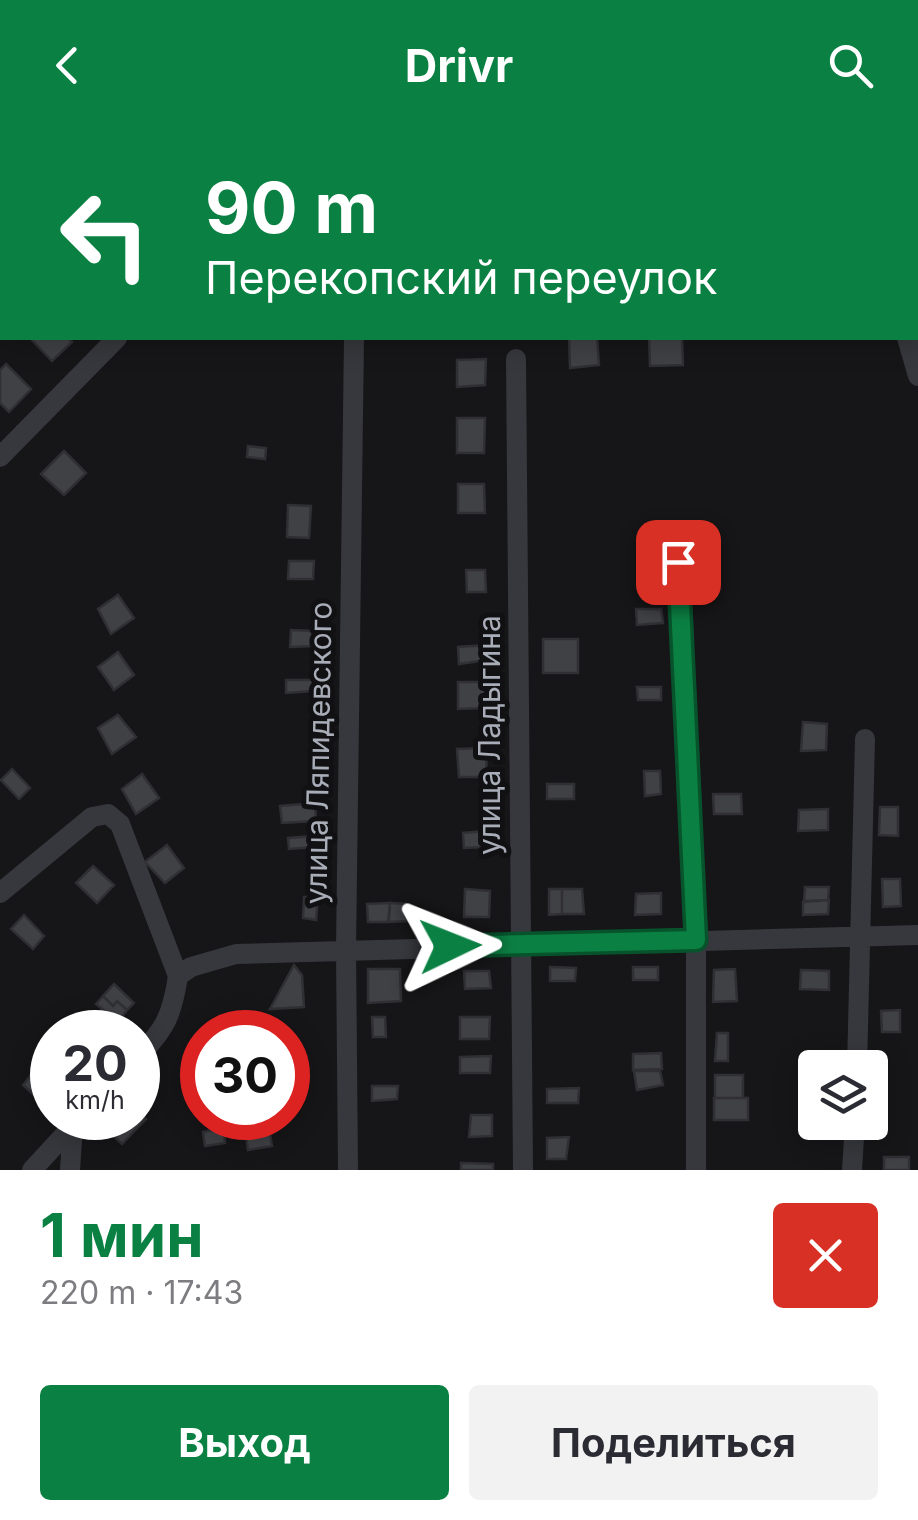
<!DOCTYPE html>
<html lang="ru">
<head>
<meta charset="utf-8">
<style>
  body { margin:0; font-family:Inter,sans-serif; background:#f2f2f3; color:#2b2b33; height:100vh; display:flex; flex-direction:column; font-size:38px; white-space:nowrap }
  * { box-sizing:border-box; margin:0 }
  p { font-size:32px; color:#7c7c81 }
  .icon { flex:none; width:55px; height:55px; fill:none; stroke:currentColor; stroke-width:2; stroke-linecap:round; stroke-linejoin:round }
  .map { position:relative; height:1040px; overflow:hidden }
  .sheet { display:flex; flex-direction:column; background:#fff; flex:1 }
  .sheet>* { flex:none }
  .top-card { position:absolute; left:0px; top:0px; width:920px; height:210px; box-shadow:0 5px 25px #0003; background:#0b8043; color:#fff; overflow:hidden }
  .buttons { position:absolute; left:798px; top:920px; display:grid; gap:20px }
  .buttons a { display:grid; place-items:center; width:90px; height:90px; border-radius:10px; background:#fff; box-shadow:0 5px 25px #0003; font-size:50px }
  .speed { position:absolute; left:30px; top:880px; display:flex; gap:20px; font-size:50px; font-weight:700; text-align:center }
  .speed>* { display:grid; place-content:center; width:130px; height:130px; border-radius:50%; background:#fff; box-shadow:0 5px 25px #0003; line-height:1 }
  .speed small { font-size:25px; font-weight:400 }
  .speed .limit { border:15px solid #d22; background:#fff; color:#111 }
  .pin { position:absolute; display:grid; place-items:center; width:85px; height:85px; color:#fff; margin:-42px; border-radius:20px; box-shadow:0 5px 15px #0006 }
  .me { position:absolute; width:110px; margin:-55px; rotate:88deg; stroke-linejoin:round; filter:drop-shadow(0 0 8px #0008) }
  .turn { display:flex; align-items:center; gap:35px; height:210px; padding:0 40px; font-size:45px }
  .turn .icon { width:130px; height:130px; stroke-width:2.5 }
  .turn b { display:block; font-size:70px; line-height:85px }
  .round { display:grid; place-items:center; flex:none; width:105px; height:105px; border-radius:10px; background:#f2f2f3 }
  .head { display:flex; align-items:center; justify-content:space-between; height:170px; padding:0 40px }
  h1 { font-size:60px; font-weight:700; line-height:75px; color:#0b8043 }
  .action { display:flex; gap:20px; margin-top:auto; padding:20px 40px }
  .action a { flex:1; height:115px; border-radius:10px; background:#0b8043; color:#fff; font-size:40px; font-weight:700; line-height:115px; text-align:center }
  .action a+a { background:#f2f2f3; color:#2b2b33 }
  header { display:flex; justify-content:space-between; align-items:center; height:130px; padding:0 40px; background:#0b8043; color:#fff; font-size:45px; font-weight:700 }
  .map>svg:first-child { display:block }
  .building { fill:#404145; stroke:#303034; stroke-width:2.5 }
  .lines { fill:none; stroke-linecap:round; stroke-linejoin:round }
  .minor { stroke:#37383d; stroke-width:20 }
  .route-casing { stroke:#07532c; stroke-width:25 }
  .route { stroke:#0b8043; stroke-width:18 }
  .labels { text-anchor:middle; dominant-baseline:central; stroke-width:10; stroke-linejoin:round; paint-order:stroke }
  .street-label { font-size:30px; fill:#a8adb8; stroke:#111113 }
</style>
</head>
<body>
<header><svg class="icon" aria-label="back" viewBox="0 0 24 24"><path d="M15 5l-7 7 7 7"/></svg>Drivr<svg class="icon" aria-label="search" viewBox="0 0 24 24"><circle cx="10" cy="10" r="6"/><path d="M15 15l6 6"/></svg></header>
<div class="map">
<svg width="918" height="1040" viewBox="0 0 918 1040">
  <rect width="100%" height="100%" fill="#161618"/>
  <path class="building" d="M30,208H68L72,212L52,231Z
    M569,208H597L599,235L570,238Z
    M649,208H682L683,235L650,236Z
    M486,229L485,255L457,257V230Z
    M6,234L31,259L9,282L0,273V240Z
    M457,288H485L484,323H457Z
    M248,316L266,318L265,329L247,327Z
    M64,321L86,343L64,365L41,344Z
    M458,354H484L485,383H458Z
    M288,375L311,376L309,408L287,407Z
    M289,431H314L313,449H288Z
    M466,440H485L486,462H467Z
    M118,465L134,488L111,504L98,479Z
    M636,479H661L663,493L637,495Z
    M291,500L313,501L314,516L290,517Z
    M543,509H578V543H543Z
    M487,515V530L459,534L458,517Z
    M118,522L134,545L114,560L98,537Z
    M286,550H313L314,561L286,563Z
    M458,552H486L482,578L458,579Z
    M637,557H661V570H638Z
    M118,585L136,607L112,624L98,598Z
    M803,592L827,594L826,620L801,621Z
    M487,618L486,647H459L457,619Z
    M12,639L30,658L19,669L1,650Z
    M644,641H660L661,664L645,666Z
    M142,644L159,668L136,684L122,659Z
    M547,654H574V669H547Z
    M713,664H741L742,684H714Z
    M315,673L316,691L282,693L280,676Z
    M880,677H898V706L879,705Z
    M828,679V700L798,701L799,680Z
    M484,701L485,717L464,718L463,703Z
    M313,706L315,717L289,719L288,708Z
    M167,715L184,738L165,753L145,732Z
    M93,736L114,755L97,773L76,753Z
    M882,749H900L901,776L883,777Z
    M805,757H829L828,770L804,771Z
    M465,759L490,761L489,787H464Z
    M549,759H562V784L549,785Z
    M562,759H582L584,784H562Z
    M661,763V784L635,785L636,764Z
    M304,767H318L316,790L303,788Z
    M829,770L828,784L803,785V772Z
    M390,773L388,792H368L367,774Z
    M390,773L406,774L407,791L389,792Z
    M24,785L44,806L33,819L11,799Z
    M294,835L302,845L304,877L270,879Z
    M550,837L576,838L575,851H550Z
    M633,837H658V850H633Z
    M368,839H400L401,871L368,873Z
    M735,839L737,871L713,872L714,840Z
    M801,840L829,841V860L800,859Z
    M464,841H489L491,858L465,859Z
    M114,854L134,873L127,880L117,871L113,876L103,866Z
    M103,866L113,876L117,871L127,880L118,892L96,874Z
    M900,880V902H882L881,881Z
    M372,887H385L386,907H373Z
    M460,887H490L489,909H460Z
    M717,903H728V931H715Z
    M661,923L662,939L633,940V924Z
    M491,926L490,943H460V927Z
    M34,941L52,957L42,972L23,955Z
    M634,941H660L663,955L637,960Z
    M715,945H743V968H715Z
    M372,956H398L397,969L372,971Z
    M579,958L578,973H547V959Z
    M714,968H748V990H714Z
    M138,981L146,989L122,1014L104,997L112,988H138Z
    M471,985H492V1006L469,1007Z
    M223,998L225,1013L205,1016L203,1002Z
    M270,1004L272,1016L248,1020L246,1005Z
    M569,1007L566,1029H547V1008Z
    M884,1027H909V1040H884Z
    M461,1033L493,1034V1040H461Z"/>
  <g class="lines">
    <path class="minor" d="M511,0L517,2
      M839,0L840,2
      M347,2L351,0
      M796,2L807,0
      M907,208L918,246
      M516,229L523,1040
      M0,327L117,208
      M678,432L696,810V1040
      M0,763L92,687L108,684L120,694L178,846
      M138,927C165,899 172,886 178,846L191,837L236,824L918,805
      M857,938L865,609
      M32,1040L80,988
      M70,1040L73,996
      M348,1040L346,819L354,208
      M852,1040L855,992"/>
  </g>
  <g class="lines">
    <defs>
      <path id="route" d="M450,816L696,810L678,432"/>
    </defs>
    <use href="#route" class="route-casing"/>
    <use href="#route" class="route"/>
  </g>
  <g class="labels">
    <g class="street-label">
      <text transform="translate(489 605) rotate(-90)">улица Ладыгина</text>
      <text transform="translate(318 623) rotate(-89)">улица Ляпидевского</text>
    </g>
  </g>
</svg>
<div class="buttons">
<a><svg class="icon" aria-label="layers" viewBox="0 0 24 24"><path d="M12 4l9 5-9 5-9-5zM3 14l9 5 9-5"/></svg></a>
</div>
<div class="speed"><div>20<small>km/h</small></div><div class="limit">30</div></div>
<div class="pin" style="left:678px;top:432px;background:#d93025"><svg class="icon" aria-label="arrive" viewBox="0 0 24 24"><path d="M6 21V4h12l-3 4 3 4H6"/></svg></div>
<svg class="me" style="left:450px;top:816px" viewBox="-20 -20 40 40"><path d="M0-17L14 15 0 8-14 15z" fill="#0b8043" stroke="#fff" stroke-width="4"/></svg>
<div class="top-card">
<div class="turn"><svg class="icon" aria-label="left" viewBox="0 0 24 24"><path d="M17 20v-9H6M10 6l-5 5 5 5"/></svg><div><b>90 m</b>Перекопский переулок</div></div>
</div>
</div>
<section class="sheet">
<div class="head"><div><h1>1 мин</h1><p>220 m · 17:43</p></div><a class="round" style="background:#d93025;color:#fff"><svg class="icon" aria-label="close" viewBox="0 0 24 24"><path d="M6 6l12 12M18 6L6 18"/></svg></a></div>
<div class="action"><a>Выход</a><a>Поделиться</a></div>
</section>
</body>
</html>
